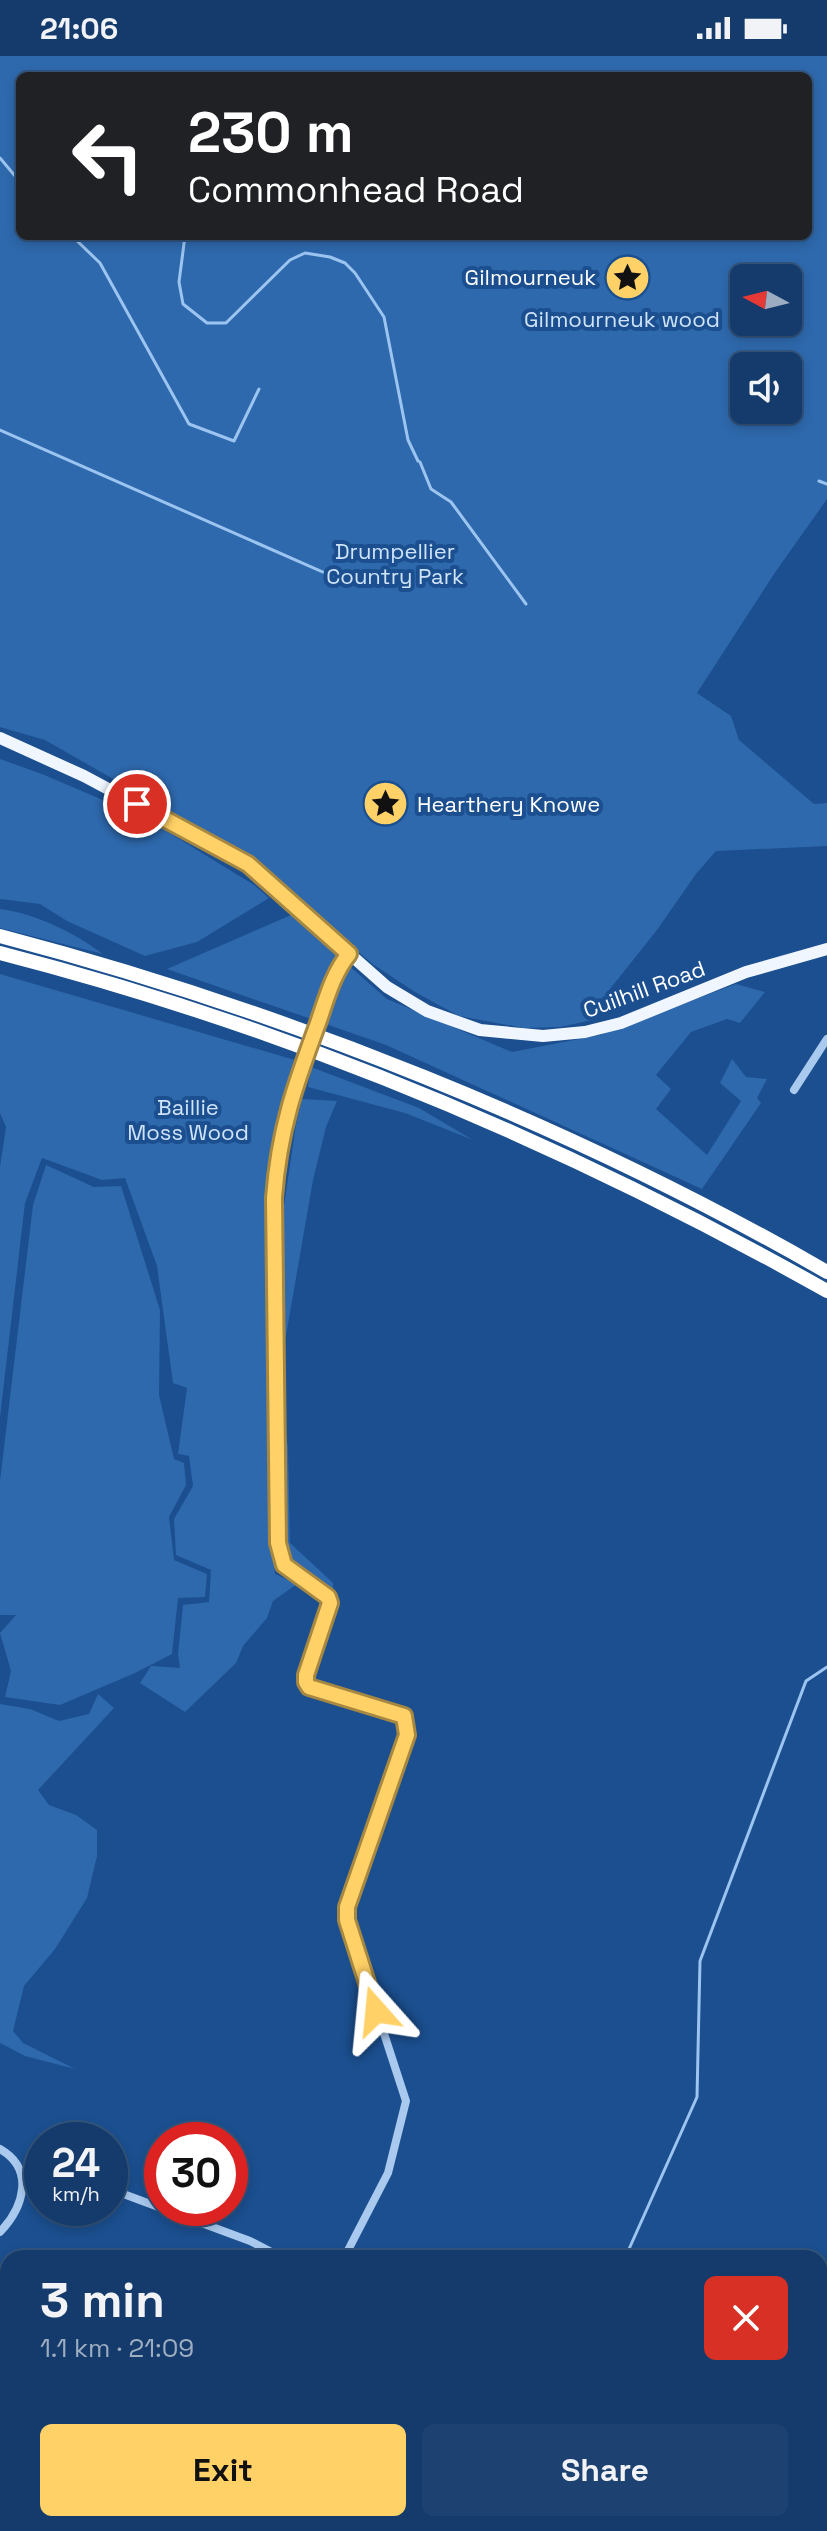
<!DOCTYPE html>
<html lang="en">
<head>
<meta charset="utf-8">
<style>
  body { margin:0; font-family:"Space Grotesk",sans-serif; background:#1d4271; color:#f1f3f6; height:100vh; display:flex; flex-direction:column; font-size:30px; white-space:nowrap }
  * { box-sizing:border-box; margin:0 }
  p { font-size:26px; color:#9dadc1 }
  .icon { flex:none; width:44px; height:44px; fill:none; stroke:currentColor; stroke-width:2; stroke-linecap:round; stroke-linejoin:round }
  .map { position:relative; flex:1; overflow:hidden }
  .panel { position:absolute; left:0px; top:2194px; width:828px; height:282px; display:flex; flex-direction:column; background:#143b6b; border-radius:24px 24px 0 0; box-shadow:0 4px 12px #0003,0 0 0 2px #33557e }
  .panel>* { flex:none }
  .guide { position:absolute; left:16px; top:16px; width:796px; height:168px; border-radius:12px; box-shadow:0 4px 12px #0003,0 0 0 2px #33557e; background:#202124; color:#fff; overflow:hidden }
  .needle { width:52px; rotate:277deg }
  .controls { position:absolute; left:730px; top:208px; display:grid; gap:16px }
  .controls a { display:grid; place-items:center; width:72px; height:72px; border-radius:12px; background:#143b6b; box-shadow:0 4px 12px #0003,0 0 0 2px #33557e; font-size:40px }
  .speed { position:absolute; left:24px; top:2066px; display:flex; gap:16px; font-size:40px; font-weight:700; text-align:center }
  .speed>* { display:grid; place-content:center; width:104px; height:104px; border-radius:50%; background:#143b6b; box-shadow:0 4px 12px #0003,0 0 0 2px #33557e; line-height:1 }
  .speed small { font-size:20px; font-weight:400 }
  .speed .limit { border:12px solid #d22; background:#fff; color:#111 }
  .pin { position:absolute; display:grid; place-items:center; width:68px; height:68px; color:#fff; margin:-34px; border:4px solid #fff; border-radius:50%; box-shadow:0 2px 8px #0007 }
  .me { position:absolute; width:88px; margin:-44px; rotate:342deg; stroke-linejoin:round; filter:drop-shadow(0 0 6px #0008) }
  .turn { display:flex; align-items:center; gap:28px; height:168px; padding:0 40px; font-size:36px }
  .turn .icon { width:104px; height:104px; stroke-width:2.5 }
  .turn b { display:block; font-size:56px; line-height:68px }
  .round { display:grid; place-items:center; flex:none; width:84px; height:84px; border-radius:12px; background:#1d4271 }
  .summary { display:flex; align-items:center; justify-content:space-between; height:136px; padding:0 40px }
  h1 { font-size:48px; font-weight:800; line-height:60px }
  .action { display:flex; gap:16px; margin-top:auto; padding:16px 40px }
  .action a { flex:1; height:92px; border-radius:12px; background:#ffd166; color:#111; font-size:32px; font-weight:800; line-height:92px; text-align:center }
  .action a+a { background:#1d4271; color:#f1f3f6 }
  .status { display:flex; justify-content:space-between; align-items:center; height:56px; padding:0 40px; background:#143b6b; direction:ltr }
  .status svg { height:22px; fill:currentColor }
  .map>svg:first-child { display:block }
  .green { fill:#2e69ad; fill-rule:evenodd }
  .lines { fill:none; stroke-linecap:round; stroke-linejoin:round }
  .stream { stroke:#9cc4f0; stroke-width:3 }
  .minor { stroke:#a9c9ee; stroke-width:8 }
  .tertiary { stroke:#a9c9ee; stroke-width:10 }
  .primary { stroke:#f0f6ff; stroke-width:12 }
  .motorway { stroke:#fff; stroke-width:14 }
  .minor-bridge { stroke:#a9c9ee; stroke-width:8 }
  .route-casing { stroke:#a68842; stroke-width:20 }
  .route { stroke:#ffd166; stroke-width:14 }
  .labels { text-anchor:middle; dominant-baseline:central; stroke-width:8; stroke-linejoin:round; paint-order:stroke }
  .poi-label { font-size:22px; fill:#fff; stroke:#1b4f8f; text-anchor:end }
  .park-label { font-size:22px; fill:#cfe3fa; stroke:#1b4f8f }
  .street-label { font-size:22px; fill:#fff; stroke:#1b4f8f }
</style>
</head>
<body>
<div class="status"><b>21:06</b><svg viewBox="0 0 49 12"><path d="M0 12V9h3v3zM5 12V6h3v6zM10 12V3h3v9zM15 12V0h3v12zM26 1h20v11H26zM47 4h2v5h-2z"/></svg></div>
<div class="map">
<svg width="827" height="2475" viewBox="0 0 827 2475">
  <rect width="100%" height="100%" fill="#1b4f8f"/>
  <path class="green" d="M0,0H827V443L774,518L697,637L731,660L739,684L814,748L827,747V790L716,795L696,818L657,874L606,938L597,963L560,971L524,972L459,960L415,936L374,909L230,790L45,684L0,671ZM20,20H808V180H20ZM744,222H788V266H744ZM744,310H788V354H744Z
    M0,703L42,718L145,762L254,829L269,842L197,886L145,900L67,865L40,848L0,843Z
    M0,853C37,858 73,876 103,898L0,872Z
    M291,859L387,943L512,996L600,979L736,928L765,936L740,967L727,963L691,976L656,1019L671,1033L656,1053L707,1099L741,1045L720,1027L732,1003L746,1021L767,1023L757,1042L761,1047L702,1133L386,989L167,913Z
    M0,918L295,1004L274,1084L269,1125V1430L275,1518L297,1528L273,1545L267,1562L243,1590L236,1607L185,1656L140,1627L151,1610L180,1612L178,1598L183,1549L209,1546L211,1514L176,1499L174,1463L193,1430L189,1400L178,1398L187,1332L173,1327L157,1210L125,1122L102,1124L42,1102L25,1147L0,1361V1111L6,1071L0,1057Z
    M311,1011L419,1052L473,1084L405,1057L308,1031Z
    M302,1043L337,1045L326,1071L313,1124L284,1291L283,1353L288,1392L290,1487L333,1527V1536L291,1503L284,1485L282,1398L284,1150L296,1068Z
    M46,1109L94,1131L121,1130L160,1254L159,1339L174,1403L184,1407L186,1429L169,1461L174,1504L207,1518L205,1541L178,1542L172,1598L135,1617L60,1649L5,1641L11,1615L0,1577L16,1559H0V1425L33,1149Z
    M98,1638L114,1652L38,1734L49,1749L76,1759L97,1774V1800L87,1842L55,1893L24,1930L13,1975L23,1987L75,2013L25,2000L0,1987V1648L30,1653L59,1665L89,1658Z"/>
  <g class="lines">
    <path class="stream" d="M0,102L20,126
      M72,180L100,207L189,368L234,385L259,333
      M185,180L179,226L183,248L207,267H226L290,204L305,197L330,201L345,207L355,217L384,261L408,384L418,405
      M0,374L350,528
      M420,406L431,433L451,446L526,548
      M819,425L827,428
      M625,2202L697,2041L700,1905L806,1625L827,1611"/>
    <path class="minor" d="M329,936L342,907L349,898
      M294,1033C283,1069 277,1104 274,1142L278,1487L284,1509L328,1541L330,1547L306,1619V1626L309,1631L404,1660L407,1679L347,1851V1864L406,2045L388,2117L344,2202
      M794,1034L827,983
      M0,2093C35,2113 24,2151 0,2176
      M110,2133L250,2185L283,2202
      M124,2202L126,2197
      M820,2232H827
      M0,2244L8,2262
      M0,2336L8,2312
      M0,2357L8,2358
      M121,2468L129,2475
      M183,2475L189,2468
      M393,2475L397,2468
      M502,2475L503,2474"/>
    <path class="tertiary" d="M0,2472L3,2475"/>
    <path class="primary" d="M0,682L84,720L248,808L387,931L427,955L480,974L543,980L585,976L621,967L746,916L827,893"/>
    <path class="motorway" d="M0,880C282,954 574,1070 827,1216
      M0,897C288,971 568,1089 827,1235"/>
    <path class="minor-bridge" d="M294,1033L329,936"/>
  </g>
  <g class="lines">
    <defs>
      <path id="route" d="M137,748L248,808L349,898C333,917 326,944 318,967C295,1029 279,1074 274,1142L278,1487L284,1509L328,1541L330,1547L306,1619V1626L309,1631L404,1660L407,1679L347,1851V1864L376,1955"/>
    </defs>
    <use href="#route" class="route-casing"/>
    <use href="#route" class="route"/>
  </g>
  <defs>
    <symbol id="sight-disc" viewBox="-11 -11 22 22"><circle r="9.5" fill="#ffd166" stroke="#1b4f8f"/><path d="M0-6L1.8-2.2L6-1.7L2.9 1.2L3.7 5.4L0 3.3L-3.7 5.4L-2.9 1.2L-6-1.7L-1.8-2.2Z" fill="#111"/></symbol>
  </defs>
  <g fill-rule="evenodd">
    <use href="#sight-disc" x="602" y="196" width="51" height="51"/>
    <use href="#sight-disc" x="360" y="722" width="51" height="51"/>
  </g>
  <g class="labels">
    <g class="poi-label">
      <text x="596" y="221">Gilmourneuk</text>
      <text x="417" y="748" text-anchor="start">Hearthery Knowe</text>
    </g>
    <g class="park-label">
      <text x="622" y="263">Gilmourneuk wood</text>
      <text x="395" y="495">Drumpellier<tspan x="395" dy="25">Country Park</tspan></text>
      <text x="188" y="1051">Baillie<tspan x="188" dy="25">Moss Wood</tspan></text>
    </g>
    <g class="street-label">
      <text transform="translate(644 933) rotate(-20)">Cuilhill Road</text>
    </g>
  </g>
</svg>
<div class="controls">
<a><svg class="needle" viewBox="-14 -14 28 28"><path d="M0-13l5 13h-10z" fill="#e53935"/><path d="M0 13l5-13h-10z" fill="#9dadc1"/></svg></a>
<a><svg class="icon" aria-label="sound" viewBox="0 0 24 24"><path d="M4 9h4l5-4v14l-5-4H4zM17 9q2 3 0 6"/></svg></a>
</div>
<div class="speed"><div>24<small>km/h</small></div><div class="limit">30</div></div>
<div class="pin" style="left:137px;top:748px;background:#d93025"><svg class="icon" aria-label="arrive" viewBox="0 0 24 24"><path d="M6 21V4h12l-3 4 3 4H6"/></svg></div>
<svg class="me" style="left:376px;top:1955px" viewBox="-20 -20 40 40"><path d="M0-17L14 15 0 8-14 15z" fill="#ffd166" stroke="#fff" stroke-width="4"/></svg>
<div class="guide">
<div class="turn"><svg class="icon" aria-label="left" viewBox="0 0 24 24"><path d="M17 20v-9H6M10 6l-5 5 5 5"/></svg><div><b>230 m</b>Commonhead Road</div></div>
</div>
<section class="panel">
<div class="summary"><div><h1>3 min</h1><p>1.1 km · 21:09</p></div><a class="round" style="background:#d93025;color:#fff"><svg class="icon" aria-label="close" viewBox="0 0 24 24"><path d="M6 6l12 12M18 6L6 18"/></svg></a></div>
<div class="action"><a>Exit</a><a>Share</a></div>
</section>
</div>
</body>
</html>
